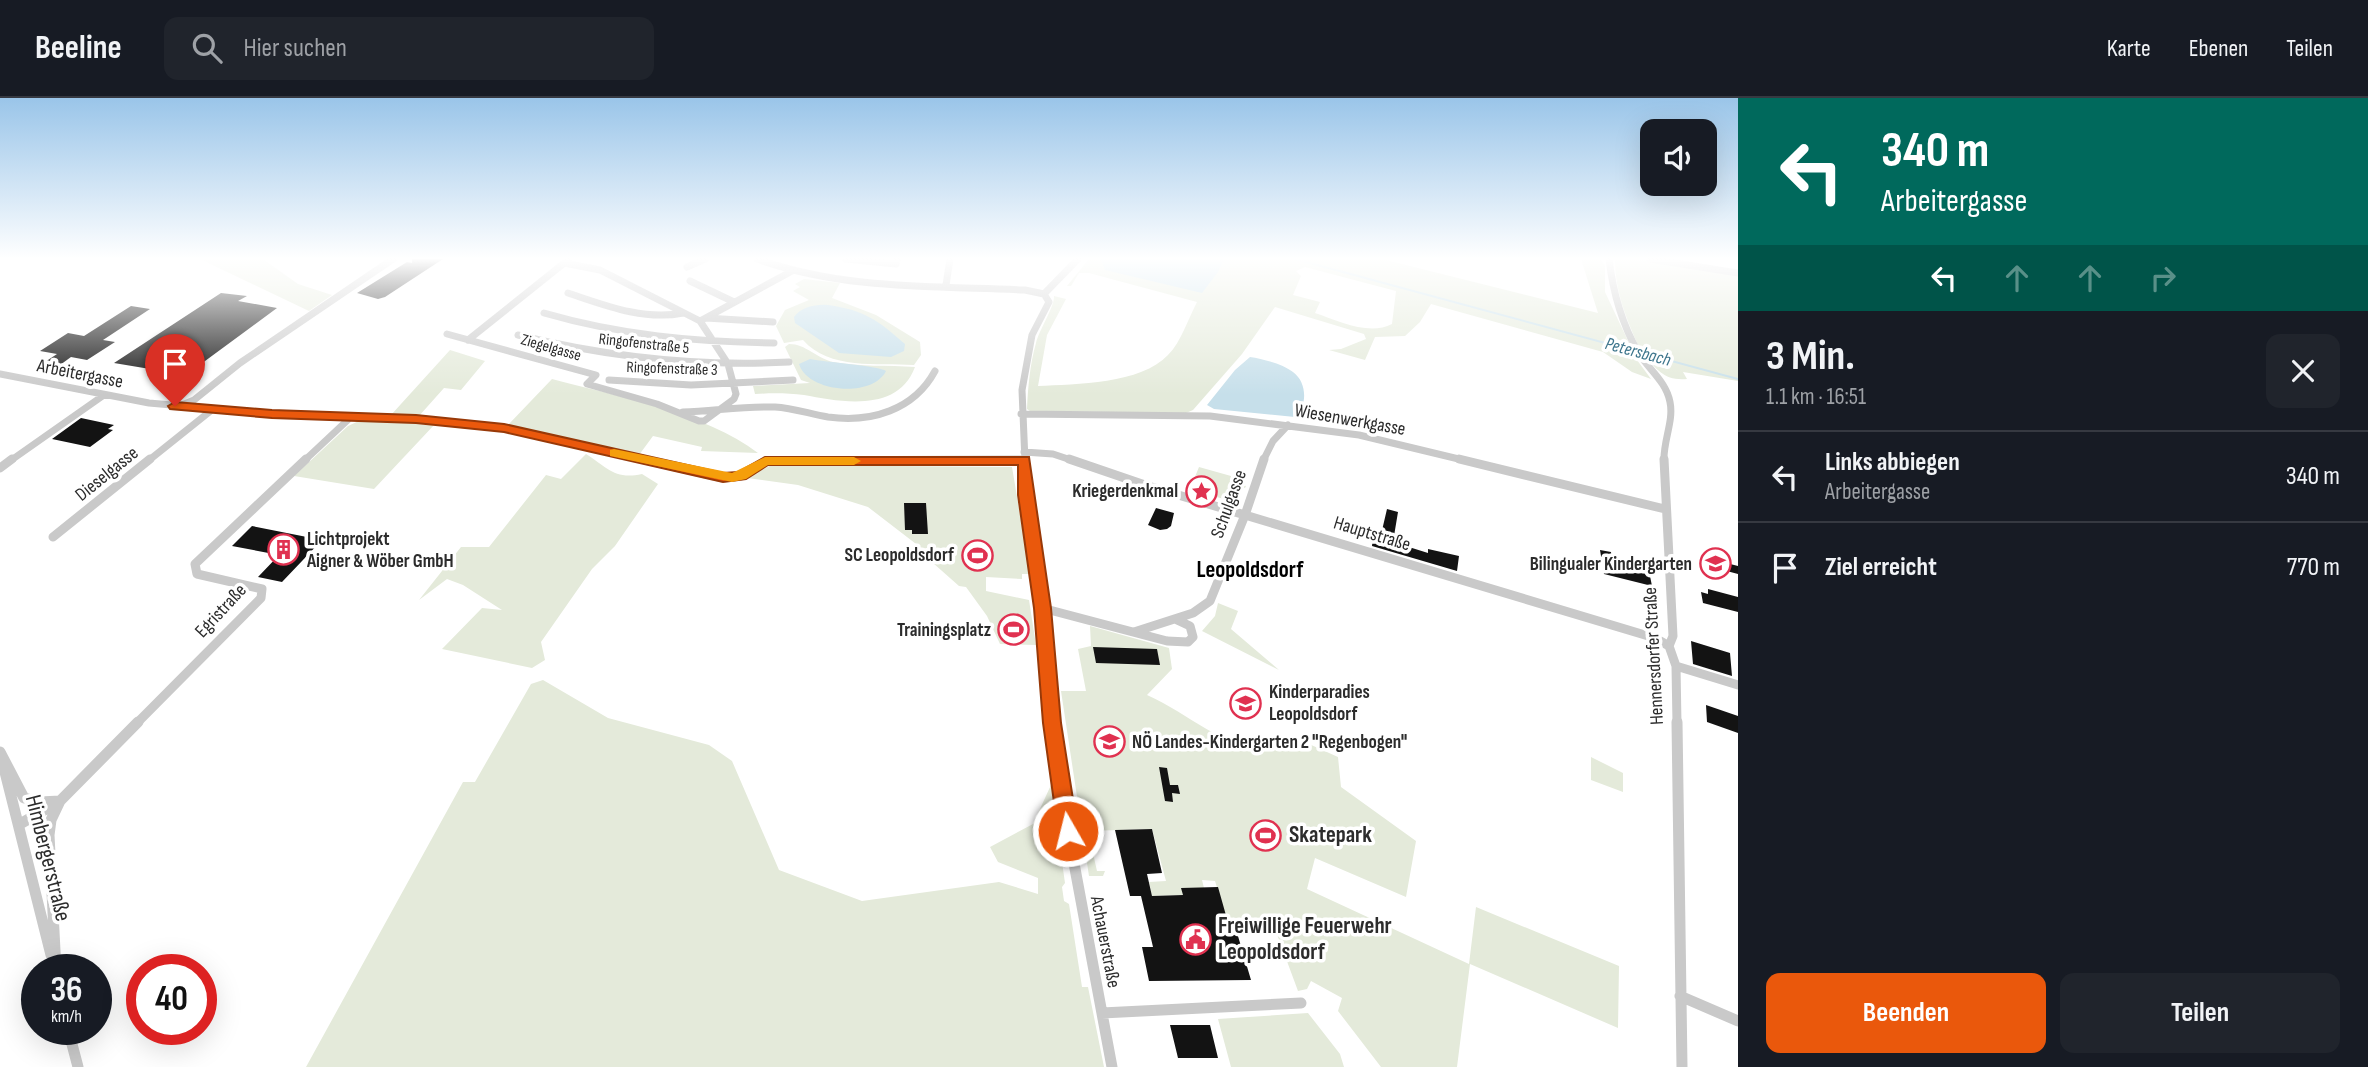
<!DOCTYPE html>
<html lang="de">
<head>
<meta charset="utf-8">
<style>
  body { margin:0; font-family:"Sofia Sans Condensed",sans-serif; background:#20242c; color:#f1f3f6; height:100vh; display:flex; flex-direction:column; font-size:26px; white-space:nowrap }
  * { box-sizing:border-box; margin:0 }
  p { font-size:23px; color:#9ea1a6 }
  .icon { flex:none; width:38px; height:38px; fill:none; stroke:currentColor; stroke-width:2; stroke-linecap:round; stroke-linejoin:round }
  .map { position:relative; flex:1; overflow:hidden }
  .sheet { display:flex; flex-direction:column; background:#171b24; width:630px }
  .sheet>* { flex:none }
  .banner { background:#00695c; color:#fff; overflow:hidden }
  .tools { position:absolute; left:1640px; top:21px; display:grid; gap:14px }
  .tools a { display:grid; place-items:center; width:77px; height:77px; border-radius:14px; background:#171b24; box-shadow:0 7px 28px #0002; font-size:35px }
  .speed { position:absolute; left:21px; top:856px; display:flex; gap:14px; font-size:35px; font-weight:700; text-align:center }
  .speed>* { display:grid; place-content:center; width:91px; height:91px; border-radius:50%; background:#171b24; box-shadow:0 7px 28px #0002; line-height:1 }
  .speed small { font-size:18px; font-weight:400 }
  .speed .limit { border:10px solid #d22; background:#fff; color:#111 }
  .pin { position:absolute; display:grid; place-items:center; width:60px; height:60px; color:#fff; margin:-72px -30px; border-radius:50% 50% 50% 0; rotate:-45deg; box-shadow:0 0 7px #0007 }
  .pin .icon { rotate:45deg }
  .me { position:absolute; width:77px; margin:-38px; rotate:352deg; stroke-linejoin:round; filter:drop-shadow(0 0 5px #0008) }
  .turn { display:flex; align-items:center; gap:24px; height:147px; padding:0 28px; font-size:32px }
  .turn .icon { width:91px; height:91px; stroke-width:2.5 }
  .turn b { display:block; font-size:49px; line-height:60px }
  .lanes { display:flex; align-items:center; height:66px; padding:0 28px; background:#0003; justify-content:center; gap:35px; direction:ltr }
  .lanes .off { opacity:.35 }
  .round { display:grid; place-items:center; flex:none; width:74px; height:74px; border-radius:14px; background:#20242c }
  .headline { display:flex; align-items:center; justify-content:space-between; height:119px; padding:0 28px }
  h1 { font-size:42px; font-weight:700; line-height:52px }
  .action { display:flex; gap:14px; margin-top:auto; padding:14px 28px }
  .action a { flex:1; height:80px; border-radius:14px; background:#ea580c; color:#fff; font-size:28px; font-weight:700; line-height:80px; text-align:center }
  .action a+a { background:#20242c; color:#f1f3f6 }
  ul { padding:0; list-style:none }
  li { display:flex; align-items:center; gap:21px; height:91px; padding:0 28px; border-top:2px solid #363941 }
  li div { flex:1 }
  li b { display:block; font-size:26px }
  li em { font-style:normal }
  header { display:flex; align-items:center; gap:42px; box-sizing:border-box; height:98px; padding:0 35px; background:#171b24; border-bottom:2px solid #363941 }
  header strong { font-size:33px }
  nav { display:flex; gap:38px; margin-inline-start:auto; font-size:24px }
  .search { width:490px; height:63px; background:#20242c; display:flex; align-items:center; gap:18px; box-sizing:border-box; padding:0 24px; border-radius:14px; color:#9ea1a6; font-size:26px }
  main { display:flex; flex:1; min-height:0 }
  .map>svg:first-child { display:block }
  .green { fill:#e4eada; fill-rule:evenodd }
  .water { fill:#c6dfea }
  .lines { fill:none; stroke-linecap:round; stroke-linejoin:round }
  .stream { stroke:#c6dfea; stroke-width:2 }
  .building { fill:#131313 }
  .minor-far2 { stroke:#c9c9c9; stroke-width:7 }
  .minor-far1 { stroke:#c9c9c9; stroke-width:9 }
  .minor { stroke:#c9c9c9; stroke-width:11 }
  .route { fill:#ea580c; stroke:#983908; stroke-width:2 }
  .slow { fill:#f59e0b }
  .labels { text-anchor:middle; dominant-baseline:central; stroke-width:7; stroke-linejoin:round; paint-order:stroke }
  .far-street-label { font-size:16px; fill:#2c2c2c; stroke:#fff }
  .far-water-label { font-size:18px; font-style:italic; fill:#3d758c; stroke:#fff }
  .street-label { font-size:19px; fill:#2c2c2c; stroke:#fff }
  .poi-label { font-size:19px; font-weight:bold; fill:#2c2c2c; stroke:#fff; text-anchor:end }
  .quarter-label { font-size:23px; font-weight:bold; fill:#000; stroke:#fff }
  .near-poi-label { font-size:23px; font-weight:bold; fill:#2c2c2c; stroke:#fff; text-anchor:start }
  .near-street-label { font-size:23px; fill:#2c2c2c; stroke:#fff }
</style>
</head>
<body>
<header>
<strong>Beeline</strong>
<div class="search"><svg class="icon" aria-label="search" viewBox="0 0 24 24"><circle cx="10" cy="10" r="6"/><path d="M15 15l6 6"/></svg>Hier suchen</div>
<nav><a>Karte</a><a>Ebenen</a><a>Teilen</a></nav>
</header>
<main>
<div class="map">
<svg width="1738" height="969" viewBox="0 0 1738 969">
  <rect width="100%" height="100%" fill="#fff"/>
  <path class="green" d="M200,161H263L298,186L332,197L309,213Z
    M1089,161L1219,168L1224,161H1382L1598,215L1581,161H1601L1605,168V194L1637,262L1651,281L1632,274L1603,254L1431,206L1420,224L1405,238L1375,239L1365,262L1329,252L1341,251L1366,241L1364,236L1275,209L1242,256L1193,312L1186,315L1030,313L1027,311C1028,289 1030,266 1036,245C1039,232 1055,208 1054,198L1066,201L1047,237L1038,288C1076,286 1141,286 1168,257C1181,244 1188,221 1197,204L1089,175H1079L1071,188H1067ZM1305,169L1396,193L1392,226C1369,238 1339,223 1315,215L1320,204L1293,197L1301,178L1296,173Z
    M1615,161L1654,163L1738,178V283L1683,274L1687,281C1665,283 1657,272 1644,257L1648,251L1639,249C1626,220 1615,193 1615,161Z
    M804,181L840,185L832,200L876,217L920,244L921,257L914,267C878,265 829,272 803,242L784,245L776,228L785,212L809,202L793,193L800,189L795,186Z
    M789,246C806,246 816,260 833,264C860,269 888,267 915,269C898,315 841,304 804,297C788,295 771,295 755,296L753,288L810,285L801,282L785,249Z
    M450,252L485,263L461,292L444,290L419,318L391,317Z
    M552,281C616,298 706,315 758,355L701,353L702,349L653,338L639,357L508,327Z
    M361,322L435,326L374,391L294,378L348,328Z
    M586,356C607,369 614,382 642,376L658,386L615,448L592,471L541,544L545,562L532,570L442,551L482,510L502,512L463,487L447,481L419,502L461,449H489L546,377L561,381Z
    M771,367L1012,369L1030,476H1022V481L986,479V493L1029,502L1036,547L1000,546L987,518L966,489L959,488L933,465L920,449L868,409L798,387L747,380Z
    M1199,369L1231,378L1230,383L1246,388L1245,390L1238,388L1233,404L1204,395V392L1190,391Z
    M1218,505L1238,513L1231,531L1279,572L1202,533L1215,518Z
    M1090,528L1169,550L1172,571L1147,597C1195,618 1229,659 1284,649L1289,637L1338,659L1341,689L1416,743L1406,799L1315,760L1307,791L1469,866L1476,809L1619,868L1618,930L1470,866L1457,969H1381L1338,913L1342,900L1311,883L1307,891L1298,893L1275,831L1237,833L1235,828H1229L1215,783L1202,782L1204,790H1182L1183,797L1152,798L1149,784L1166,783L1152,731L1088,733L1097,773H1105L1103,778H1089L1061,593H1086L1078,551L1091,548Z
    M543,582L608,620L709,647L732,663L779,772L862,803L999,784L1038,796V780L998,764L990,749L1033,726L1051,687L1065,785L1062,789L1064,803L1069,806L1082,889H1088L1104,969H306L463,684H475L531,586Z
    M1591,659L1623,675V694L1591,682Z
    M1308,915L1340,956L1344,969H1231L1218,921Z"/>
  <path class="water" d="M1101,161H1224L1218,174L1202,195L1105,172Z
    M828,207C864,212 878,222 905,246L904,253L891,259L839,255L795,225L794,219C801,209 816,206 828,207Z
    M1250,259C1263,261 1283,266 1293,274C1307,284 1308,308 1295,319L1214,311L1207,307L1235,272Z
    M810,261C824,264 880,268 886,273C873,300 808,295 799,266Z"/>
  <g class="lines">
    <path class="stream" d="M1295,161L1738,281"/>
  </g>
  <path class="building" d="M412,161H443L385,199L378,201L357,195L407,164L412,165Z
    M221,195L247,198L238,203L277,210L186,277L114,265Z
    M131,208L150,211L103,242L115,244L87,262L71,259L60,267L45,264L57,256L40,253L68,235L84,238Z
    M81,320L114,327L108,331L113,332L90,349L52,341Z
    M904,405H926L928,436H912V432H905Z
    M1156,410L1174,415L1171,428L1167,431L1160,432L1148,427Z
    M1387,411L1398,414L1393,444L1428,455V451L1459,458L1457,473L1372,448L1373,439L1380,441Z
    M252,428L322,442L282,484L258,479L279,457L232,448Z
    M1600,452L1611,454L1612,464L1649,473L1652,488L1604,476Z
    M1703,459L1738,468V476L1704,467Z
    M1708,491L1738,499V514L1703,505L1701,494L1708,496Z
    M1691,543L1730,555L1732,578L1693,566Z
    M1093,549L1157,551L1160,567L1096,565Z
    M1706,607L1738,618V635L1707,624Z
    M1159,669L1167,670L1170,687H1178L1180,696L1172,695L1173,704L1165,703Z
    M1152,731L1162,775L1147,776L1152,798L1183,797L1181,790L1218,789L1229,828H1235L1251,882L1149,883L1142,849H1153L1141,798H1130L1115,732Z
    M1170,927H1210L1218,960H1178Z"/>
  <g class="lines">
    <path class="minor-far2" d="M757,161C843,192 935,188 1025,192L1044,196
      M846,161L896,166L897,161
      M1609,161C1613,195 1621,224 1638,254C1648,271 1666,283 1670,304C1674,323 1663,343 1664,363
      M1650,161L1738,175
      M687,169L705,161
      M690,183L734,204
      M946,187L950,161
      M568,195C604,207 644,223 683,215
      M1044,196L1078,161
      M544,215C620,237 695,244 774,245
      M706,220L773,224
      M700,223L792,173
      M447,236L596,277L587,286L657,306L699,323H704L734,301L736,296L728,266L700,223L600,172L564,165
      M518,237C608,259 696,269 789,264
      M468,242L568,162
      M0,276L149,305L272,316L416,321L504,330L649,363
      M609,282L691,287L793,282
      M182,307L194,302L240,265L393,161
      M683,314C714,313 744,308 775,309C793,310 810,316 828,319C871,325 914,312 935,273
      M1021,316L1210,318L1359,337L1467,363
      M1024,354L1053,356L1074,363
      M10,363L104,297
      M148,363L213,311
      M304,363L352,318
      M765,363L1024,362
      M1025,363L1022,292L1032,237L1049,204L1044,196
      M1263,363L1273,343L1288,327"/>
    <path class="minor-far1" d="M641,361L723,380L741,378L765,363L1024,362
      M1025,361L1026,397L1042,510L1052,626
      M1069,361L1145,387L1655,540L1669,548
      M1459,361L1665,411
      M1664,361L1673,538L1669,548
      M0,370L12,361
      M53,439L150,361
      M1042,510L1167,543L1188,544L1193,539L1190,528L1175,521
      M1134,534L1193,515L1210,503L1245,417L1264,361
      M1669,548L1676,568L1677,626
      M1676,568L1738,587
      M136,626L261,500L262,491L197,476L195,466L306,361"/>
    <path class="minor" d="M1052,624L1068,733L1112,969
      M1677,624L1682,969
      M0,654L24,700L40,704L60,703L51,722L49,737L56,872
      M4,670L51,857
      M20,726L60,703L138,624
      M1680,898L1738,923
      M1102,915L1301,905
      M68,931L78,969"/>
  </g>
  <linearGradient id="sky" x2="0" y2="1"><stop stop-color="#9ac5e9"/><stop offset="0.54" stop-color="#fff"/><stop offset="1" stop-color="#fff" stop-opacity="0"/></linearGradient>
  <rect width="1738" height="297" fill="url(#sky)"/>
  <path class="route" d="M175,304L272,312L416,317L504,326L723,375L738,374L765,359H1029L1051,510L1061,625L1078,733L1075,740L1068,742L1061,740L1058,733L1043,625L1034,510L1018,397V367H768L746,381L723,384L504,334L416,325L272,320L170,311L168,308Z"/>
  <path class="slow" d="M614,351L732,375L765,359H854L861,363L854,367H768L746,381L732,384L610,358V352Z"/>
  <defs>
    <symbol id="sight-ring" viewBox="-11 -11 22 22"><circle r="9.5" fill="#fff" stroke="#e03150" stroke-width="1.5"/><path d="M0-6L1.8-2.2L6-1.7L2.9 1.2L3.7 5.4L0 3.3L-3.7 5.4L-2.9 1.2L-6-1.7L-1.8-2.2Z" fill="#e03150"/></symbol>
    <symbol id="building-ring" viewBox="-11 -11 22 22"><circle r="9.5" fill="#fff" stroke="#e03150" stroke-width="1.5"/><path d="M-4-6H4V6H1V3H-1V6H-4ZM-2.5-4.3h1.7v1.8h-1.7ZM.8-4.3h1.7v1.8H.8ZM-2.5-1h1.7V.8h-1.7ZM.8-1h1.7V.8H.8Z" fill="#e03150"/></symbol>
    <symbol id="stadium-ring" viewBox="-11 -11 22 22"><circle r="9.5" fill="#fff" stroke="#e03150" stroke-width="1.5"/><path d="M0-5a6.5 5 0 1 0 0 10a6.5 5 0 1 0 0-10ZM-3.5-1.8h7v3.6h-7Z" fill="#e03150"/></symbol>
    <symbol id="school-ring" viewBox="-11 -11 22 22"><circle r="9.5" fill="#fff" stroke="#e03150" stroke-width="1.5"/><path d="M0-5L7-2L0 1L-7-2ZM-4 1L0 2.5L4 1V4Q0 6-4 4Z" fill="#e03150"/></symbol>
    <symbol id="civic-ring" viewBox="-11 -11 22 22"><circle r="9.5" fill="#fff" stroke="#e03150" stroke-width="1.5"/><path d="M-.6-6.5H3V-4.5H.6V-3L4-1V1h2V6H-6V1h2V-1L-.6-3ZM-1.2 2.5V6h2.4V2.5Z" fill="#e03150"/></symbol>
  </defs>
  <g fill-rule="evenodd">
    <use href="#sight-ring" x="1184" y="376" width="35" height="35"/>
    <use href="#building-ring" x="266" y="434" width="35" height="35"/>
    <use href="#stadium-ring" x="960" y="440" width="35" height="35"/>
    <use href="#school-ring" x="1698" y="448" width="35" height="35"/>
    <use href="#stadium-ring" x="996" y="514" width="35" height="35"/>
    <use href="#school-ring" x="1228" y="588" width="35" height="35"/>
    <use href="#school-ring" x="1092" y="626" width="35" height="35"/>
    <use href="#stadium-ring" x="1248" y="720" width="35" height="35"/>
    <use href="#civic-ring" x="1178" y="824" width="35" height="35"/>
  </g>
  <g class="labels">
    <g class="far-street-label">
      <text transform="translate(644 246) rotate(6)">Ringofenstraße 5</text>
      <text transform="translate(551 250) rotate(16)">Ziegelgasse</text>
      <text transform="translate(672 271) rotate(2)">Ringofenstraße 3</text>
    </g>
    <g class="far-water-label">
      <text transform="translate(1638 254) rotate(15)">Petersbach</text>
    </g>
    <g class="street-label">
      <text transform="translate(80 276) rotate(11)">Arbeitergasse</text>
      <text transform="translate(1350 322) rotate(10)">Wiesenwerkgasse</text>
      <text transform="translate(107 376) rotate(-39)">Dieselgasse</text>
      <text transform="translate(1229 406) rotate(-70)">Schulgasse</text>
      <text transform="translate(1372 436) rotate(17)">Hauptstraße</text>
      <text transform="translate(221 513) rotate(-47)">Egristraße</text>
      <text transform="translate(1654 558) rotate(-93)">Hennersdorfer Straße</text>
      <text transform="translate(1105 844) rotate(79)">Achauerstraße</text>
    </g>
    <g class="poi-label">
      <text x="1178" y="393">Kriegerdenkmal</text>
      <text x="307" y="441" text-anchor="start">Lichtprojekt<tspan x="307" dy="22">Aigner &amp; Wöber GmbH</tspan></text>
      <text x="954" y="457">SC Leopoldsdorf</text>
      <text x="1692" y="466">Bilingualer Kindergarten</text>
      <text x="991" y="532">Trainingsplatz</text>
      <text x="1269" y="594" text-anchor="start">Kinderparadies<tspan x="1269" dy="22">Leopoldsdorf</tspan></text>
      <text x="1132" y="644" text-anchor="start">NÖ Landes-Kindergarten 2 "Regenbogen"</text>
    </g>
    <g class="quarter-label">
      <text x="1250" y="472">Leopoldsdorf</text>
    </g>
    <g class="near-poi-label">
      <text x="1289" y="737">Skatepark</text>
      <text x="1218" y="828">Freiwillige Feuerwehr<tspan x="1218" dy="26">Leopoldsdorf</tspan></text>
    </g>
    <g class="near-street-label">
      <text transform="translate(48 760) rotate(76)">Himbergerstraße</text>
    </g>
  </g>
</svg>
<div class="tools">
<a><svg class="icon" aria-label="sound" viewBox="0 0 24 24"><path d="M4 9h4l5-4v14l-5-4H4zM17 9q2 3 0 6"/></svg></a>
</div>
<div class="speed"><div>36<small>km/h</small></div><div class="limit">40</div></div>
<div class="pin" style="left:175px;top:308px;background:#d93025"><svg class="icon" aria-label="arrive" viewBox="0 0 24 24"><path d="M6 21V4h12l-3 4 3 4H6"/></svg></div>
<svg class="me" style="left:1068px;top:733px" viewBox="-20 -20 40 40"><circle r="17" fill="#ea580c" stroke="#fff" stroke-width="3"/><path d="M0-11L8 9 0 5-8 9z" fill="#fff"/></svg>
</div>
<section class="sheet">
<div class="banner">
<div class="turn"><svg class="icon" aria-label="left" viewBox="0 0 24 24"><path d="M17 20v-9H6M10 6l-5 5 5 5"/></svg><div><b>340 m</b>Arbeitergasse</div></div>
<div class="lanes"><svg class="icon" aria-label="left" viewBox="0 0 24 24"><path d="M17 20v-9H6M10 6l-5 5 5 5"/></svg><svg class="icon off" aria-label="ahead" viewBox="0 0 24 24"><path d="M12 20V5M6 11l6-6 6 6"/></svg><svg class="icon off" aria-label="ahead" viewBox="0 0 24 24"><path d="M12 20V5M6 11l6-6 6 6"/></svg><svg class="icon off" aria-label="right" viewBox="0 0 24 24"><path d="M7 20v-9h11M14 6l5 5-5 5"/></svg></div>
</div>
<div class="headline"><div><h1>3 Min.</h1><p>1.1 km · 16:51</p></div><a class="round"><svg class="icon" aria-label="close" viewBox="0 0 24 24"><path d="M6 6l12 12M18 6L6 18"/></svg></a></div>
<ul>
<li><svg class="icon" aria-label="left" viewBox="0 0 24 24"><path d="M17 20v-9H6M10 6l-5 5 5 5"/></svg><div><b>Links abbiegen</b><p>Arbeitergasse</p></div><em>340 m</em></li>
<li><svg class="icon" aria-label="arrive" viewBox="0 0 24 24"><path d="M6 21V4h12l-3 4 3 4H6"/></svg><div><b>Ziel erreicht</b></div><em>770 m</em></li>
</ul>
<div class="action"><a>Beenden</a><a>Teilen</a></div>
</section>
</main>
</body>
</html>
